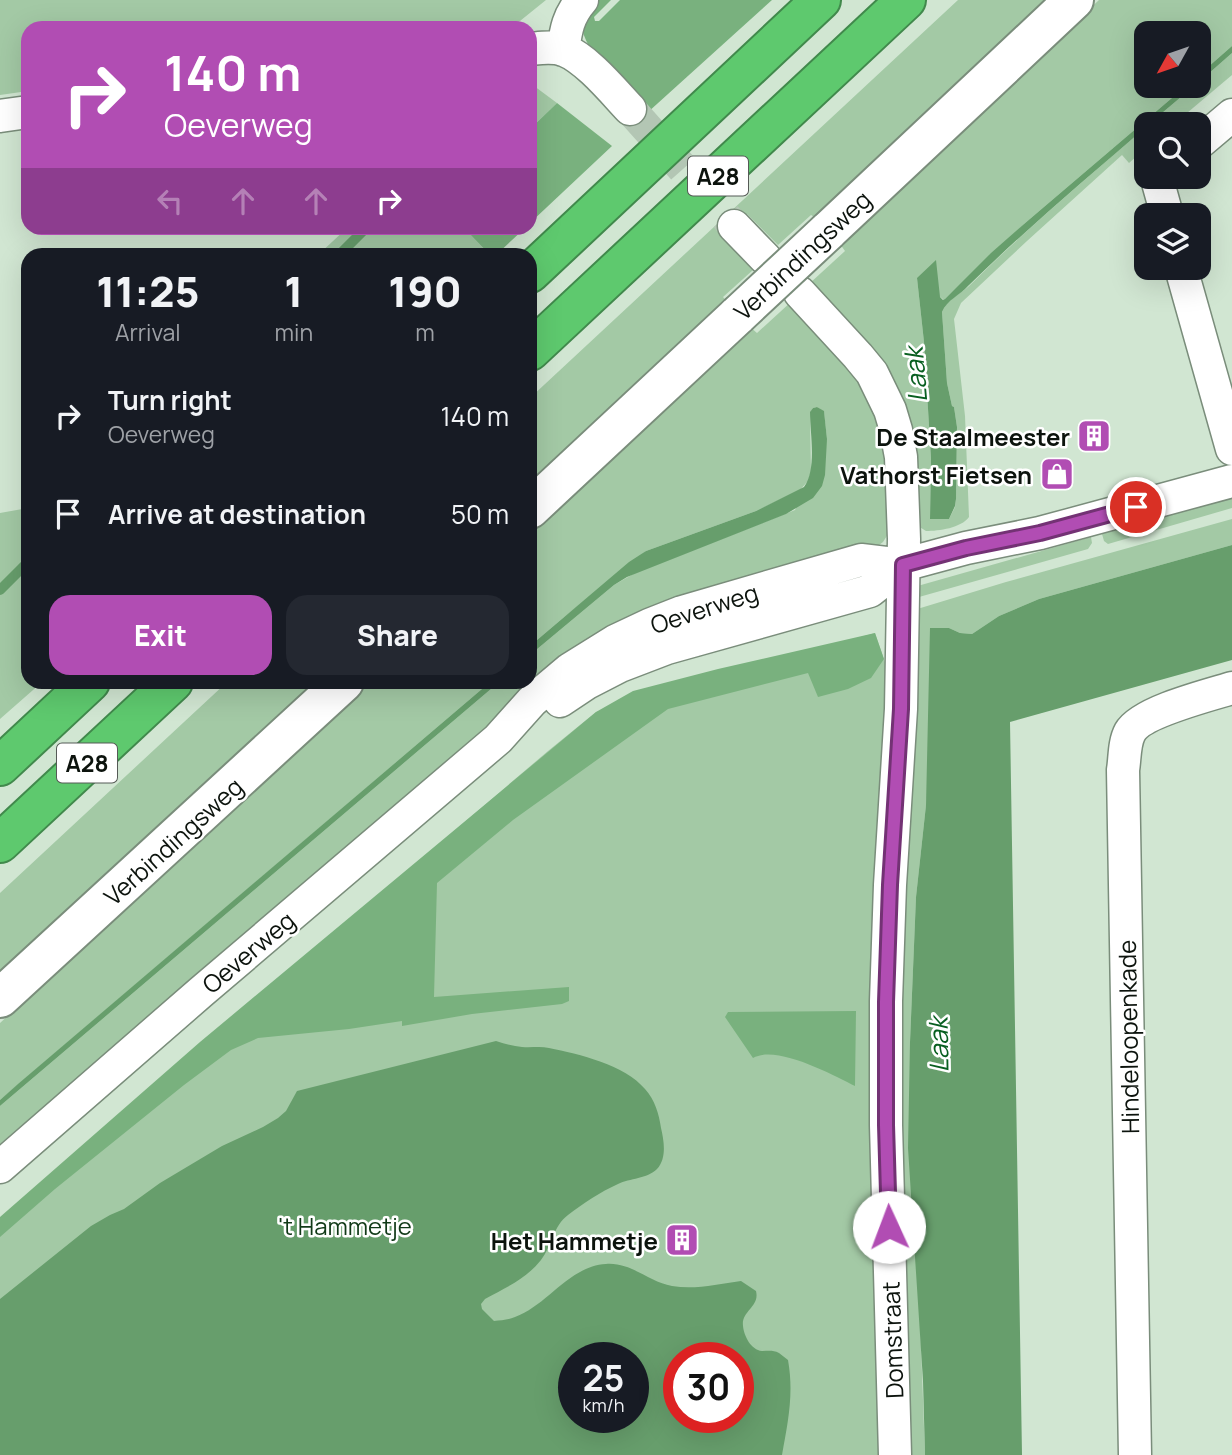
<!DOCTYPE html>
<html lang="en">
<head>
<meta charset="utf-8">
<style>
  body { margin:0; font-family:Manrope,sans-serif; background:#242831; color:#f1f3f6; height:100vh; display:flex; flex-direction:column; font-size:26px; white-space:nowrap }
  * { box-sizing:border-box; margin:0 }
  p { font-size:23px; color:#9ea1a6 }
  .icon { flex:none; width:38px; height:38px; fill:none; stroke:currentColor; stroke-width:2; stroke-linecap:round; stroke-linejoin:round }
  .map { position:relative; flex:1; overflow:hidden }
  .details { position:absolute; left:21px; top:248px; width:516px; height:441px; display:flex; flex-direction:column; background:#171b24; border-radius:21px; box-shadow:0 7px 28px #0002 }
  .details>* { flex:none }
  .top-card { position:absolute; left:21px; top:21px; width:516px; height:214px; border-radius:21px; box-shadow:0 7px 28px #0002; background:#b14db3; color:#fff; overflow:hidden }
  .needle { width:46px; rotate:230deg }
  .controls { position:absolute; left:1134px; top:21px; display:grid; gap:14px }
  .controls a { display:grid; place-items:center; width:77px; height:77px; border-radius:14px; background:#171b24; box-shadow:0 7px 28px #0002; font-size:35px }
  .speed { position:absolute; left:558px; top:1342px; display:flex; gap:14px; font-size:35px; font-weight:700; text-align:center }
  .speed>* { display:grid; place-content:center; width:91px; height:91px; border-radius:50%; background:#171b24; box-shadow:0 7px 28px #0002; line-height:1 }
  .speed small { font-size:18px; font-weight:400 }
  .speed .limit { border:10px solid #d22; background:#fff; color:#111 }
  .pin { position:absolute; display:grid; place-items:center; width:60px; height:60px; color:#fff; margin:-30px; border:4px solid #fff; border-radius:50%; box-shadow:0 2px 7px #0007 }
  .me { position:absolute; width:77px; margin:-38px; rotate:358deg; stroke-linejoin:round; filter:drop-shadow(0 0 5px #0008) }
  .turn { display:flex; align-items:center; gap:24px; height:147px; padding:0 28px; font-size:32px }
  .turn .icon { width:91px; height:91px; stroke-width:2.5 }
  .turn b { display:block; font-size:49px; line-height:60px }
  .lanes { display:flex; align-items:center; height:66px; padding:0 28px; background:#0003; justify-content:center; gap:35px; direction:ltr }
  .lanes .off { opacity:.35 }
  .eta { display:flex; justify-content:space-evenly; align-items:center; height:119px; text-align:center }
  .eta b { font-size:42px; font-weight:800; line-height:49px }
  .button { display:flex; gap:14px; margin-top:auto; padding:14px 28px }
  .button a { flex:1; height:80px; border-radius:21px; background:#b14db3; color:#fff; font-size:28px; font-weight:800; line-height:80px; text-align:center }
  .button a+a { background:#242831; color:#f1f3f6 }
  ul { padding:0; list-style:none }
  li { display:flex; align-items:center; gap:21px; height:98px; padding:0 28px }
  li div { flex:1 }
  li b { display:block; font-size:26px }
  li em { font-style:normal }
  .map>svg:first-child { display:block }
  .green { fill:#a3c9a5; fill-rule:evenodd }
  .forest { fill:#79b17e }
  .water { fill:#679e6c; fill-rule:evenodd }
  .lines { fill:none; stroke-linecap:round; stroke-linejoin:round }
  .stream { stroke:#679e6c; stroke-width:10 }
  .street-tunnel { stroke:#b3c6b4; stroke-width:32; stroke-dasharray:32 16; stroke-linecap:butt }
  .street-casing { stroke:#7a8d7b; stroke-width:35 }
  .secondary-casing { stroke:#7a8d7b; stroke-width:42 }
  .highway-casing { stroke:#41894c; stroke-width:42 }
  .street { stroke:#fff; stroke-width:32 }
  .secondary { stroke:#fff; stroke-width:38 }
  .highway { stroke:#5ec96e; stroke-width:38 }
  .secondary-bridge-casing { stroke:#7a8d7b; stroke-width:42; stroke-linecap:butt }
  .secondary-bridge { stroke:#fff; stroke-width:38 }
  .route-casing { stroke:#733274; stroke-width:18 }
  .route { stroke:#b14db3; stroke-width:12 }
  .labels { text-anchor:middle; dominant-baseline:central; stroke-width:5; stroke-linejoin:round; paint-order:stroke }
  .shield { fill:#fff; stroke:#555a56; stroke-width:2 }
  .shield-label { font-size:23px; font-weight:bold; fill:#0c130d }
  .street-label { font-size:24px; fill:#0c130d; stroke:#fff }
  .poi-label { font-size:24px; font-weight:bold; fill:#0c130d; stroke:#fff; text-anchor:end }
  .park-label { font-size:24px; fill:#113a18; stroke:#fff }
  .water-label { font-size:26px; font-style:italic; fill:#085f20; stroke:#fff }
</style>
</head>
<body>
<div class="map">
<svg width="1232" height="1455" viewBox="0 0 1232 1455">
  <rect width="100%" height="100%" fill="#d1e6d2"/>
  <path class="green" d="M0,0H546L515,25L508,28H28V91L0,95Z
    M958,0H1049L816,218L811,215L778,245L747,214L722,237L753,270L723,297L727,302L530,485V398Z
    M1099,0H1232V46L1199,75V33H1146V86H1186L1024,224L944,300L917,278L924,342L931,459L930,518L949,519L955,507L956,499L957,427L954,407L952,406L947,383L942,312C947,300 960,294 969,286C1025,230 1086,179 1146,127V148L1129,163L1122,155L1027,241L961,303L954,319L965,416L969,517C961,528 939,531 926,531L918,526L913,478L809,284L845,251L840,244Z
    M1232,53V75L1174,124H1149L1194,86H1199V82Z
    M530,83L557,103L530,129Z
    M347,228H464L490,255H318Z
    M792,301L855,369L883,424L890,531L883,542L875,548L525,696L0,1144V1106L498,683L530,682V655L614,585L635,573L795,510L827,439L824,412L817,407L813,408L810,413L811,472L808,481L800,490L756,511L646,551L563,618L530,646V532L750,327L757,333Z
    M1232,497V508L1108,544L1104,541L1102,534Z
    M28,508V682L41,683L0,719V513Z
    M1232,519V545L1039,599L999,616L972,634L960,633L949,628L926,805L916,897L910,1042L925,1455H907L899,965L914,610L1006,582Z
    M1091,537L1092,543L1088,549L919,597L914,596V587Z
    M875,633L901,709L891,1455H0V1218L548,751L596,712ZM574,1358H634V1418H574ZM679,1358H738V1418H679Z
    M226,683H320L0,974V893Z
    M370,683H489L0,1100V1023L205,836Z"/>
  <path class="forest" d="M593,0H611L594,17L595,21H599L620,0H772L647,113C630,94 582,51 582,25C582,18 589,7 593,0Z
    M557,103L612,146L530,223V129Z
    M464,228H525L495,256L490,255Z
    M875,633L884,659L871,678L848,689L818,697L808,673L668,709L513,820L437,883L434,997L569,987V1001L562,1004L472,1014L402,1026V1021L349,1029L258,1038L231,1050L184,1085L55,1189L0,1237V1217L200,1042L596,712L633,691L718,669Z
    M856,1011L855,1086C833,1075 776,1044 753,1058L725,1017L728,1012Z"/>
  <path class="water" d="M1232,46V53L1199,82V75Z
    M1186,86H1194L1149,124H1146V127C1086,179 1025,230 968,286C960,295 947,300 942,312L947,383L952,406L954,407L957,427L956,499L955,506L949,519H930L931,459L924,342L917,278L936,260L940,297L943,300L945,299L991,253L1024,224Z
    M817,407L824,411L827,439L825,475L822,486L813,498L786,514L627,577L614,585L530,655V646L629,562L646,551L756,511L804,487C817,470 810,433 810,412L813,408Z
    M1232,545V660L1010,722L1022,1455H925L923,1381L908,1148L910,1042L916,897L926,805L930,628H949L960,633L972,634L999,616L1039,599Z
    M489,683H498L0,1106V1100L18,1084Z
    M496,1041C505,1044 514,1046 522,1047C531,1048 540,1046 549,1048C579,1054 625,1065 645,1089C655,1100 659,1114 661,1128C664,1141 667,1158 657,1169C647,1179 630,1178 618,1184C600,1192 584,1203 568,1215C553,1226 552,1246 541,1260C525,1280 506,1287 485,1299L481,1304L482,1309L494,1321C501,1320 508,1320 515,1317C548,1305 569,1266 606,1264C631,1262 649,1282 672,1286C695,1290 718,1284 741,1281L756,1291C760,1307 741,1311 743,1326C744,1336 751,1350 762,1351C769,1351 773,1350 779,1353C782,1355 785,1358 788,1360C794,1394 788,1422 782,1455H0V1299L91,1226L110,1215L124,1209L160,1183L222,1146L263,1127L278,1118L286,1111L297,1091ZM634,1358V1418H574V1358ZM738,1358V1418H679V1358Z"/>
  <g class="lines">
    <path class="stream" d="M530,76L532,75
      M338,256L366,228
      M0,590L28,562"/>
    <path class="street-tunnel" d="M630,109L734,226"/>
    <defs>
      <path id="street" d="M530,49C541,48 553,46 564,50C587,59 613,91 630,109
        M563,50C566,30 568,16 582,0
        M0,116L28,112
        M1199,143L1232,115
        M1159,177L1157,179L1167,215
        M734,226L765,258
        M1181,268L1232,449
        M800,293L858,356L872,373L890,410L896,430L901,457L904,539L901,709L890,885L886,1001V1125L895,1455
        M560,701L587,683L620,666L667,648L870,591L903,565
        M0,1167L201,992L498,739L532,701L570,669L615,641L649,625L682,612L861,560L903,565L966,548L1040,533L1232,481
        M1135,1455L1123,770C1125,758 1124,743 1130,732C1141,712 1209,695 1232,688"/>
      <path id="secondary" d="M828,231L1074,0
        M530,509L738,315
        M0,998L344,682"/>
      <path id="highway" d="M530,273L821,0
        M530,351L906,0
        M0,766L90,682
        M0,843L173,682"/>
    </defs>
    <use href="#street" class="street-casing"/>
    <use href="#secondary" class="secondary-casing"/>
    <use href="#highway" class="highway-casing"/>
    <use href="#street" class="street"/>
    <use href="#secondary" class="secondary"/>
    <use href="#highway" class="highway"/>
    <defs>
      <path id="secondary-bridge" d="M738,315L828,231"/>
    </defs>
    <use href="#secondary-bridge" class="secondary-bridge-casing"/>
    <use href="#secondary-bridge" class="secondary-bridge"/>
  </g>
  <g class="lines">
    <defs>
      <path id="route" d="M889,1227L886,1125V1002L890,885L901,709L903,565L966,548L1040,533L1136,507"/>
    </defs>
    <use href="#route" class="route-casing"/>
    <use href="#route" class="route"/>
  </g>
  <defs>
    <symbol id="building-square" viewBox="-11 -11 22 22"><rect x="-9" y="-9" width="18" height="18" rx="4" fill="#b14db3" stroke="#fff"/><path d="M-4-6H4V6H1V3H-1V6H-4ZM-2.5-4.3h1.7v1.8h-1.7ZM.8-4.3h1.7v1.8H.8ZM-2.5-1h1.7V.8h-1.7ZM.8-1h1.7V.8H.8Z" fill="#fff"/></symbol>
    <symbol id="shop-square" viewBox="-11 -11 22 22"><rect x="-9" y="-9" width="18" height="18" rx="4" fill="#b14db3" stroke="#fff"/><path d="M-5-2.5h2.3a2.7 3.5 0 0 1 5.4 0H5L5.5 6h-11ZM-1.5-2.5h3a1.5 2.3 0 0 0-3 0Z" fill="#fff"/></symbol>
  </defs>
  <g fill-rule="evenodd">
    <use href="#building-square" x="1075" y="417" width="38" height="38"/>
    <use href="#shop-square" x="1038" y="455" width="38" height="38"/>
    <use href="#building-square" x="663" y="1221" width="38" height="38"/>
  </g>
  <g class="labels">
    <g class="shield">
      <rect x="688" y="156.5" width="60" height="39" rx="5"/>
      <rect x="57" y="743.5" width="60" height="39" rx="5"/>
    </g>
    <g class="shield-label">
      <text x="718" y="176">A28</text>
      <text x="87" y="763">A28</text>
    </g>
    <g class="street-label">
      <text transform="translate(802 255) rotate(-43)">Verbindingsweg</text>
      <text transform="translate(704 608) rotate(-18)">Oeverweg</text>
      <text transform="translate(173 841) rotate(-42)">Verbindingsweg</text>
      <text transform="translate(248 952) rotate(-40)">Oeverweg</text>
      <text transform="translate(1128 1037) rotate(-91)">Hindeloopenkade</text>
      <text transform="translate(892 1340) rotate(-92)">Domstraat</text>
    </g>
    <g class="poi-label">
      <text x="1070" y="436">De Staalmeester</text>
      <text x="1032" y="474">Vathorst Fietsen</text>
      <text x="658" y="1240">Het Hammetje</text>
    </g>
    <g class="park-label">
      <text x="345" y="1225">'t Hammetje</text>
    </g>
    <g class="water-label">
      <text transform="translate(915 375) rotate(-95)">Laak</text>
      <text transform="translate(938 1045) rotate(-91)">Laak</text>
    </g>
  </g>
</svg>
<div class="controls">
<a><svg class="needle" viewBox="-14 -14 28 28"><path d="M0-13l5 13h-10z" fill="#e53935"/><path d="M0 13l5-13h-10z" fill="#9ea1a6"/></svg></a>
<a><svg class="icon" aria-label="search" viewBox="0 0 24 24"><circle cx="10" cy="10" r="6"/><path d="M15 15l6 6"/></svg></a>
<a><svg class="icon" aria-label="layers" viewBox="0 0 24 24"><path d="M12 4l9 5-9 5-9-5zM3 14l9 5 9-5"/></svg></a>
</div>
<div class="speed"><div>25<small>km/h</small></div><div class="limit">30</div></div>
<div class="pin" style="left:1136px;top:507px;background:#d93025"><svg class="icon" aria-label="arrive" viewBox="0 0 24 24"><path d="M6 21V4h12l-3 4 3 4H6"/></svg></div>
<svg class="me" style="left:889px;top:1227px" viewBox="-20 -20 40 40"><circle r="19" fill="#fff"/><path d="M0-13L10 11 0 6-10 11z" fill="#b14db3"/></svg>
<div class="top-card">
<div class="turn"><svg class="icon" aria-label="right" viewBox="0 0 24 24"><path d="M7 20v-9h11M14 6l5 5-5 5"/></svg><div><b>140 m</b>Oeverweg</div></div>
<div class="lanes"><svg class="icon off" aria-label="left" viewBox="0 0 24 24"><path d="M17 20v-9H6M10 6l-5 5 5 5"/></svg><svg class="icon off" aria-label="ahead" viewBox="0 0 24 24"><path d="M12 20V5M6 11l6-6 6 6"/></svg><svg class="icon off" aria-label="ahead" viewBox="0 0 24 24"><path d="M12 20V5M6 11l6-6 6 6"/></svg><svg class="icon" aria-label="right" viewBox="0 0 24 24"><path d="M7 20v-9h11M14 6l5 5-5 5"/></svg></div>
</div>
<section class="details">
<div class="eta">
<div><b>11:25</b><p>Arrival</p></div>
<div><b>1</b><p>min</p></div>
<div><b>190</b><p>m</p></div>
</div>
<ul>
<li><svg class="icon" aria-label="right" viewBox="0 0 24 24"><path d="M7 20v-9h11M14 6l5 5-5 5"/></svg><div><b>Turn right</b><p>Oeverweg</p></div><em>140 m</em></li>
<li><svg class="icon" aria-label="arrive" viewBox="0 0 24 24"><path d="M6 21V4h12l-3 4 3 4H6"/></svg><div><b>Arrive at destination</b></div><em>50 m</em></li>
</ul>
<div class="button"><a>Exit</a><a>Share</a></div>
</section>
</div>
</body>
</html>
